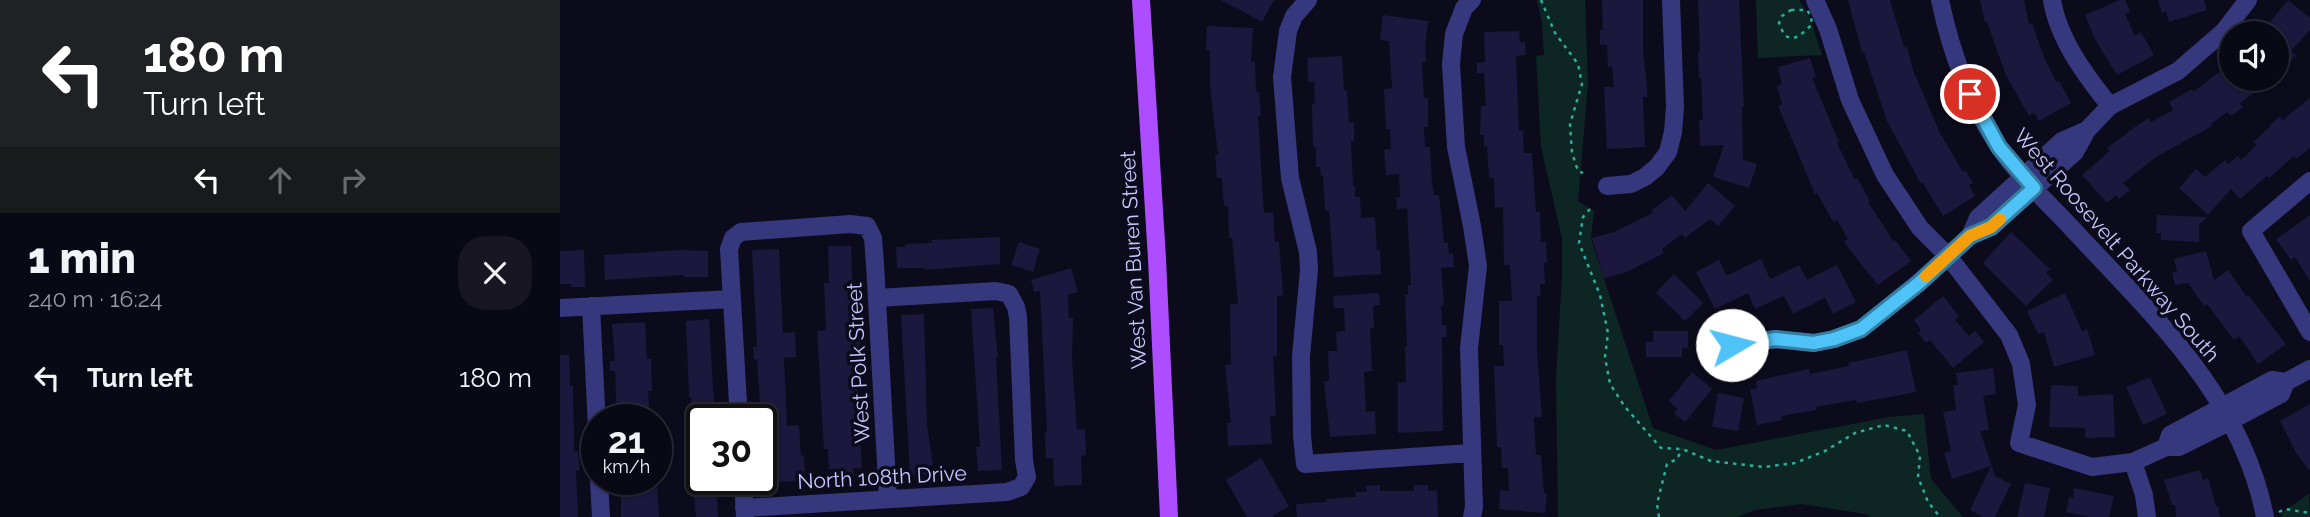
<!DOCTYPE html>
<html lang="en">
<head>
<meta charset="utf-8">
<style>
  body { margin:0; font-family:Raleway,sans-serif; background:#171622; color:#f1f3f6; height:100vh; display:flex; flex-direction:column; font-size:26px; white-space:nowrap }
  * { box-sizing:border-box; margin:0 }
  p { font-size:23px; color:#999aa0 }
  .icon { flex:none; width:38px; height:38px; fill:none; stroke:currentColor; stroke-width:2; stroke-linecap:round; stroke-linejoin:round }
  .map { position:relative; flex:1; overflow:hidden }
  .sheet { display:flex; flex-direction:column; background:#090815; width:560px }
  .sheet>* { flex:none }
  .top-card { background:#202124; color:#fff; overflow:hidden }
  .buttons { position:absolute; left:1659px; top:21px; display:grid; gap:14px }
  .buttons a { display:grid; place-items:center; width:70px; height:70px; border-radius:50%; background:#090815; box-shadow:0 2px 5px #0004,0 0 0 2px #292934; font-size:35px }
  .speed { position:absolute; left:21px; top:404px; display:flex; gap:14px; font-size:35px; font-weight:700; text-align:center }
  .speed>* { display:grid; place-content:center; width:91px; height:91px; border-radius:50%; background:#090815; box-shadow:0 2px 5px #0004,0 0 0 2px #292934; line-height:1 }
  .speed small { font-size:18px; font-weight:400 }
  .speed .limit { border:4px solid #111; border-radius:10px; background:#fff; color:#111 }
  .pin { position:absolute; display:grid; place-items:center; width:60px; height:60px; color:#fff; margin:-30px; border:4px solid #fff; border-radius:50%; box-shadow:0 2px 7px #0007 }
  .me { position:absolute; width:77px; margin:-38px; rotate:82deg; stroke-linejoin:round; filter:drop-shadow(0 0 5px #0008) }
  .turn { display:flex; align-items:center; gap:24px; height:147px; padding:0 28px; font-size:32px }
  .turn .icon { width:91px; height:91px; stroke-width:2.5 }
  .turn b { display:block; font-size:49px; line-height:60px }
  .lanes { display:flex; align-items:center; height:66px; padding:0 28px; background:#0003; justify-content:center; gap:35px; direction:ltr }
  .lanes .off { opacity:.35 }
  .round { display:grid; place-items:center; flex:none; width:74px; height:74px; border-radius:28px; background:#171622 }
  .headline { display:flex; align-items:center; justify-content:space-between; height:119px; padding:0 28px }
  h1 { font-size:42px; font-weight:800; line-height:52px }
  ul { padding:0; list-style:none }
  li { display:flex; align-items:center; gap:21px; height:91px; padding:0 28px }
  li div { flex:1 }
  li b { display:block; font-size:26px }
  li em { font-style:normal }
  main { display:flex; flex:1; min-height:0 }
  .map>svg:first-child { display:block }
  .green { fill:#0e2623 }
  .building { fill:#1b173d }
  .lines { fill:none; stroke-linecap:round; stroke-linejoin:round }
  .path { stroke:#2baf9c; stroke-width:2.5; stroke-dasharray:3.5 5; stroke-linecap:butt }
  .minor { stroke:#35387c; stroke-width:18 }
  .major { stroke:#ae4dff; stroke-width:18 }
  .route-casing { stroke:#337fa1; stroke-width:18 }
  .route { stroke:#4fc3f7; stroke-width:12 }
  .slow { stroke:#f59e0b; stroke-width:12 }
  .labels { text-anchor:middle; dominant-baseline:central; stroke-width:7; stroke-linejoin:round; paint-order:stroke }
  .street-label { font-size:21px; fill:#c8c6ff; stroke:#0c0b1c }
</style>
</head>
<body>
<main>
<section class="sheet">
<div class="top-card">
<div class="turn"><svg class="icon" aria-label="left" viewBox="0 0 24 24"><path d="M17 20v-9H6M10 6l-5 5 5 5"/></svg><div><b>180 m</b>Turn left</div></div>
<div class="lanes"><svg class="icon" aria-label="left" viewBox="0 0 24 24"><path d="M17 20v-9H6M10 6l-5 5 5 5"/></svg><svg class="icon off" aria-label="ahead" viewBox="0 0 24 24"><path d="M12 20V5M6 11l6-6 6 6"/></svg><svg class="icon off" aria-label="right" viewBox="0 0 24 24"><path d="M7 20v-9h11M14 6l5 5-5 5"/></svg></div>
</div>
<div class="headline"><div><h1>1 min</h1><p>240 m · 16:24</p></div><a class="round"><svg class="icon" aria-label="close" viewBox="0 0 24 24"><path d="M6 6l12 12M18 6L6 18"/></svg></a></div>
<ul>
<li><svg class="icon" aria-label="left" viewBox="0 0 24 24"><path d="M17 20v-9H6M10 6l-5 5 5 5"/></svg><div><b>Turn left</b></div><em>180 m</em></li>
</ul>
</section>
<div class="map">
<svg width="1750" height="517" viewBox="0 0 1750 517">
  <rect width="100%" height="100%" fill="#0c0b1c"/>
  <path class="green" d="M977,0H1025L1028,84L1018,201L1034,211L1031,239L1093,428L1156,450L1329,417L1364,414L1371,479L1403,517H1311L1305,514L1242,504L1195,510L1177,517H998L996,377L1002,278V238L981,147L976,56L984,55L982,22Z
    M1196,0H1239L1249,15L1262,55L1198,58Z
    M1749,494L1750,517H1722L1721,513Z"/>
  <path class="building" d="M661,0H714L702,22Z
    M1042,0H1083V51L1087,86V97H1083L1085,147L1047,149L1044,87H1054L1052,66L1048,67L1047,45H1040V30H1043Z
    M1138,0H1179L1184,107H1182L1183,160L1197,164L1189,188L1153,177L1164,145L1140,146L1139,120H1143L1141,78H1139L1138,52H1140Z
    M1288,0H1330L1344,47L1347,46L1353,70L1380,133L1403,172L1406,171L1413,183L1409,185L1415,196L1383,216L1363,183L1361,184L1327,121L1304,52H1302Z
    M1420,0H1464L1469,24L1472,23L1484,57L1496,82L1499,81L1511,103L1479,121L1474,113L1469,116L1445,73L1427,22L1425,23Z
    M1560,0H1565L1570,12L1565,14L1575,36L1581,32L1594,55L1557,75L1535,39L1525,15Z
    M1598,0H1644L1647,10L1609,22L1606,11L1602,13Z
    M1728,0L1750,18V30L1731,51L1736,55L1717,76V33H1701Z
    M823,15L868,21L865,47L866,62H862L864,98H868V127H864L865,147H870L872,184L874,195H879L884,243H888L889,254L893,253L894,267L881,268L884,305H881L882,325H886L887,337H882L883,431L838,433V383L846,382L845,347H847L845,295H848V285H851L847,208L837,209L836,197H840L839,174L826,175L824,150L831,149L830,129H826L824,89L832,88L829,41L820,40Z
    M647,26L693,28L691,62H695L696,92L699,91L701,116H698L704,213L713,212L715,242H719L723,295L717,296V356H713L716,416H710L712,444L668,446L667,423H671L665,365H671L670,304H678L672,238H669L668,206H664L662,178H657L655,155H658L650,86V50H646Z
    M959,31L960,42H965L966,55L956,56L959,131L963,130L964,153H972L976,212H980L981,242H986L987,263H984L985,284H980L981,296H977V353L982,417H974L976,455H981L984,493L987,494L985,513L939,509L940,490L949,491L948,468H942L941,447H937L934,366H944L943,345H939V301H952L950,265H944L943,207L935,208L934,178H929L927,146H924V135H920L921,106H926L924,73H917V63L925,62L924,32Z
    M782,56L784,90H787L789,122H794V141H791L793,186H795V197H800L801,218L815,217L817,250H820L821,274L774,277L769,211H765L763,176H761L760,167H756V147H753L752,104L755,103L754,82H748L747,58Z
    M1250,58L1256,77L1252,78L1279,142L1277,143L1295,180L1297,178L1310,201L1308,202L1333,241L1335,240L1351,261L1318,285L1292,253L1284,241L1288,239L1277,220L1273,222L1257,193L1255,194L1218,106L1222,104L1217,86L1222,84L1218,67Z
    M1671,63V79H1713L1680,103L1683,107L1671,116L1667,112L1651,124L1652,126L1596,157L1563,183L1570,190L1559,199L1556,195L1547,203L1522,175L1550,151L1547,148L1579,124L1589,118L1591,122L1613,110L1609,102L1632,89L1633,92Z
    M1750,98V148L1736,159L1734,156L1709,178L1707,176L1680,199L1671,189L1648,215L1619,188L1636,169L1645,177L1665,160L1668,164L1678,156L1681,160L1697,145L1693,142L1710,127L1709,126L1720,116L1723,120Z
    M1148,183L1175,206L1158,226L1150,219L1125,238L1122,234L1102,249L1104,253L1069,271L1044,279L1032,238L1054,232L1093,213L1091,211L1112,195L1125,211Z
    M1597,215L1647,217L1639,225V242L1601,240V233H1596Z
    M1750,215V281L1735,257L1731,260L1716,239Z
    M1451,232L1490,269L1486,273L1493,280L1466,306L1423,263Z
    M440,237V264L365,270V268H337L336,247H345V244L372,243L371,240Z
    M459,242L480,249L473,272L451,265Z
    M268,246H291L294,328L295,341H300L301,372H297L299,403H303L305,434H300L302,468H293L294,478L276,479L275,469H269L268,449H264L257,331L266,330L264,283H269Z
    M219,249L223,333L235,332L236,357L224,358L227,426L239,425L241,456L244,455L245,480L203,483L202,470H204L201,420L197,359L194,360L193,347H197L192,250Z
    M24,250L25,287H11V284H0V251Z
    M121,250L148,251V277H124V275L45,280L44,255Z
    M1646,251L1654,280L1668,270L1687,297L1689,296L1726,344L1698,364L1679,336L1674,340L1647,304L1644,306L1628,283L1615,285L1612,273L1617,271L1614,259Z
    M1201,259L1210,279L1239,265L1247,280L1277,265L1296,302L1273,314L1265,298L1233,314L1224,296L1195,309L1188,293L1155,309L1136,272L1159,260L1167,276Z
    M511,268L518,292L508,295L509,318H513L512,359L517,430L525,429L526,455L521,456L522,485L494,486L493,458H486L485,432H487L480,291L474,292L471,280Z
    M1114,274L1143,303L1125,321L1096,293Z
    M819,293L820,305L813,306L814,328H810L812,371L804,372L806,412L815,411L816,434L770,437L764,381H769L768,351H777L776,332L785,331L784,308H774L773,296Z
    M1505,293L1522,331L1527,329L1535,355L1494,367L1484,332L1478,334L1467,311Z
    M1383,296L1399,316L1395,320L1409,336L1415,331L1424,342L1393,368L1370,340L1366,343L1358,333L1361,330L1354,320Z
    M433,308L438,358H436L442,470L418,471L416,447H420L411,309Z
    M364,314L367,425L373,465H370V475L350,476L341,315Z
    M149,319L155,420H142V440L133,441L131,397H129L126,321Z
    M85,322L87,359H91L92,391H88L90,420H57L55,371H50V361H55L52,324Z
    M1093,331H1128V348H1122V357H1086V342H1093Z
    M1347,350L1356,392L1297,403L1296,400L1256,407L1257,410L1221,416L1222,420L1197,425L1190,389L1197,388L1196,381L1249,369L1250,374L1289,366L1288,363Z
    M0,355H9L10,386H13L14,451H18L20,470L16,471L18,517H0Z
    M1433,368L1436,394L1423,396L1429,430L1420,431L1435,476L1451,484L1435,517H1423L1410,510L1431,466L1392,479L1384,453L1391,451L1383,412L1396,410L1393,385H1398L1396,373Z
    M1132,372L1152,389L1125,422L1114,413L1118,409L1109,401Z
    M1590,377L1607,414L1583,425L1566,387Z
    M1491,385L1518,386V396L1553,394L1555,437L1525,438V428L1489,427Z
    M1158,393L1184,398L1178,431L1152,427Z
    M1750,404V471L1736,453L1720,421Z
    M142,454V482L156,481L158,517H136L131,455Z
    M701,458L729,506L711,517H687L666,480Z
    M1640,470L1643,480L1648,478L1656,506H1658L1660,517H1616L1615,505H1612L1604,480Z
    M61,480H97L99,517H61Z
    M1465,483L1490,488L1484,517H1457Z
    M820,485V491H854V485H868V491L877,490L878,517H737L736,504L767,502L766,499L796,497L795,492H807L806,486Z
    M1514,488L1554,496L1549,517H1529L1506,512L1509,497L1513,498Z"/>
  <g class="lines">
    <path class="path" d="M981,0L995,33L1018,64L1022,84L1010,124L1012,153L1018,171L1023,173
      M1231,10H1247L1251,16L1252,25C1242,32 1237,43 1224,35L1219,23L1222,16Z
      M1030,209L1023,217L1019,243L1040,295L1048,333L1045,357L1050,384L1065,407L1101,448L1122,449L1151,461L1204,467L1235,463L1265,451L1295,433L1324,425L1347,431L1360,456L1358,477L1368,502L1380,517
      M1719,512L1725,509L1750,513
      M1099,517L1097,504L1107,464L1117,459L1122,449"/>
    <path class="minor" d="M748,0L734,16L728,31L722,77L730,178L748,252L749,270L741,356L742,436L745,464L911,453
      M912,0L904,8L894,34L891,64L896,147L912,226L918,266L909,348L914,507L912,517
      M1255,0L1268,29L1290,100L1325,175L1360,228L1388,256L1449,335L1461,364L1467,405L1459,443L1532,467L1573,462L1606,447H1619L1655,429L1721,394L1726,382L1750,369
      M1380,0C1391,53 1409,102 1439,147C1458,175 1483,198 1506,222C1588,311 1681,393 1705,517
      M1492,0C1498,39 1526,76 1550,106
      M1750,181L1691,231L1750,332
      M1047,186L1071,184L1085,177L1097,167L1108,152L1113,132L1115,107L1111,0
      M1410,236L1418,218L1502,141L1527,130
      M31,306L37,427
      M0,308L172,299
      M1172,345L1216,339L1254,343L1274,339L1301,329L1358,283L1410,236L1431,227L1515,152L1527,130L1550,106L1618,71L1664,31L1688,0
      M179,420L169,249L173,238L181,232L290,224L307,226L313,238L315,264L328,499
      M1606,447L1610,435L1712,380L1726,382
      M1573,462L1584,495L1587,517
      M39,480L41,517
      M183,480L185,517
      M184,508L447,492L461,487L467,477L464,460L458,317L456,307L449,294L436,291L317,298"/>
    <path class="major" d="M581,0L597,259L609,517"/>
  </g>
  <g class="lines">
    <defs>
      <path id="route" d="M1172,345L1216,339L1254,343L1274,339L1301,329L1359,283L1410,236L1431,227L1474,188L1439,147L1410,94"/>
    </defs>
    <use href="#route" class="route-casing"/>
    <use href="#route" class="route"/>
    <path class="slow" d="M1366,276L1410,236L1431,227L1440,219"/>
  </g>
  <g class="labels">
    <g class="street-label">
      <text transform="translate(1557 245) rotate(49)">West Roosevelt Parkway South</text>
      <text transform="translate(573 260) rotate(-93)">West Van Buren Street</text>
      <text transform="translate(298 363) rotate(-93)">West Polk Street</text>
      <text transform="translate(322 477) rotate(-3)">North 108th Drive</text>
    </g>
  </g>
</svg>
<div class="buttons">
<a><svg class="icon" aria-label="sound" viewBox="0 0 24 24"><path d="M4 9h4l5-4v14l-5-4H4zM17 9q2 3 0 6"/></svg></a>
</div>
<div class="speed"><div>21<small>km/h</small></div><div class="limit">30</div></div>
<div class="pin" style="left:1410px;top:94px;background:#d93025"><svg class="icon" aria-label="arrive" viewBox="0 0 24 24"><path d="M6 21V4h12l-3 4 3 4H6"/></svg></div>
<svg class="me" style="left:1172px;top:345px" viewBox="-20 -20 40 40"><circle r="19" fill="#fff"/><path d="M0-13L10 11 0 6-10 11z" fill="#4fc3f7"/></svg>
</div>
</main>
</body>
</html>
